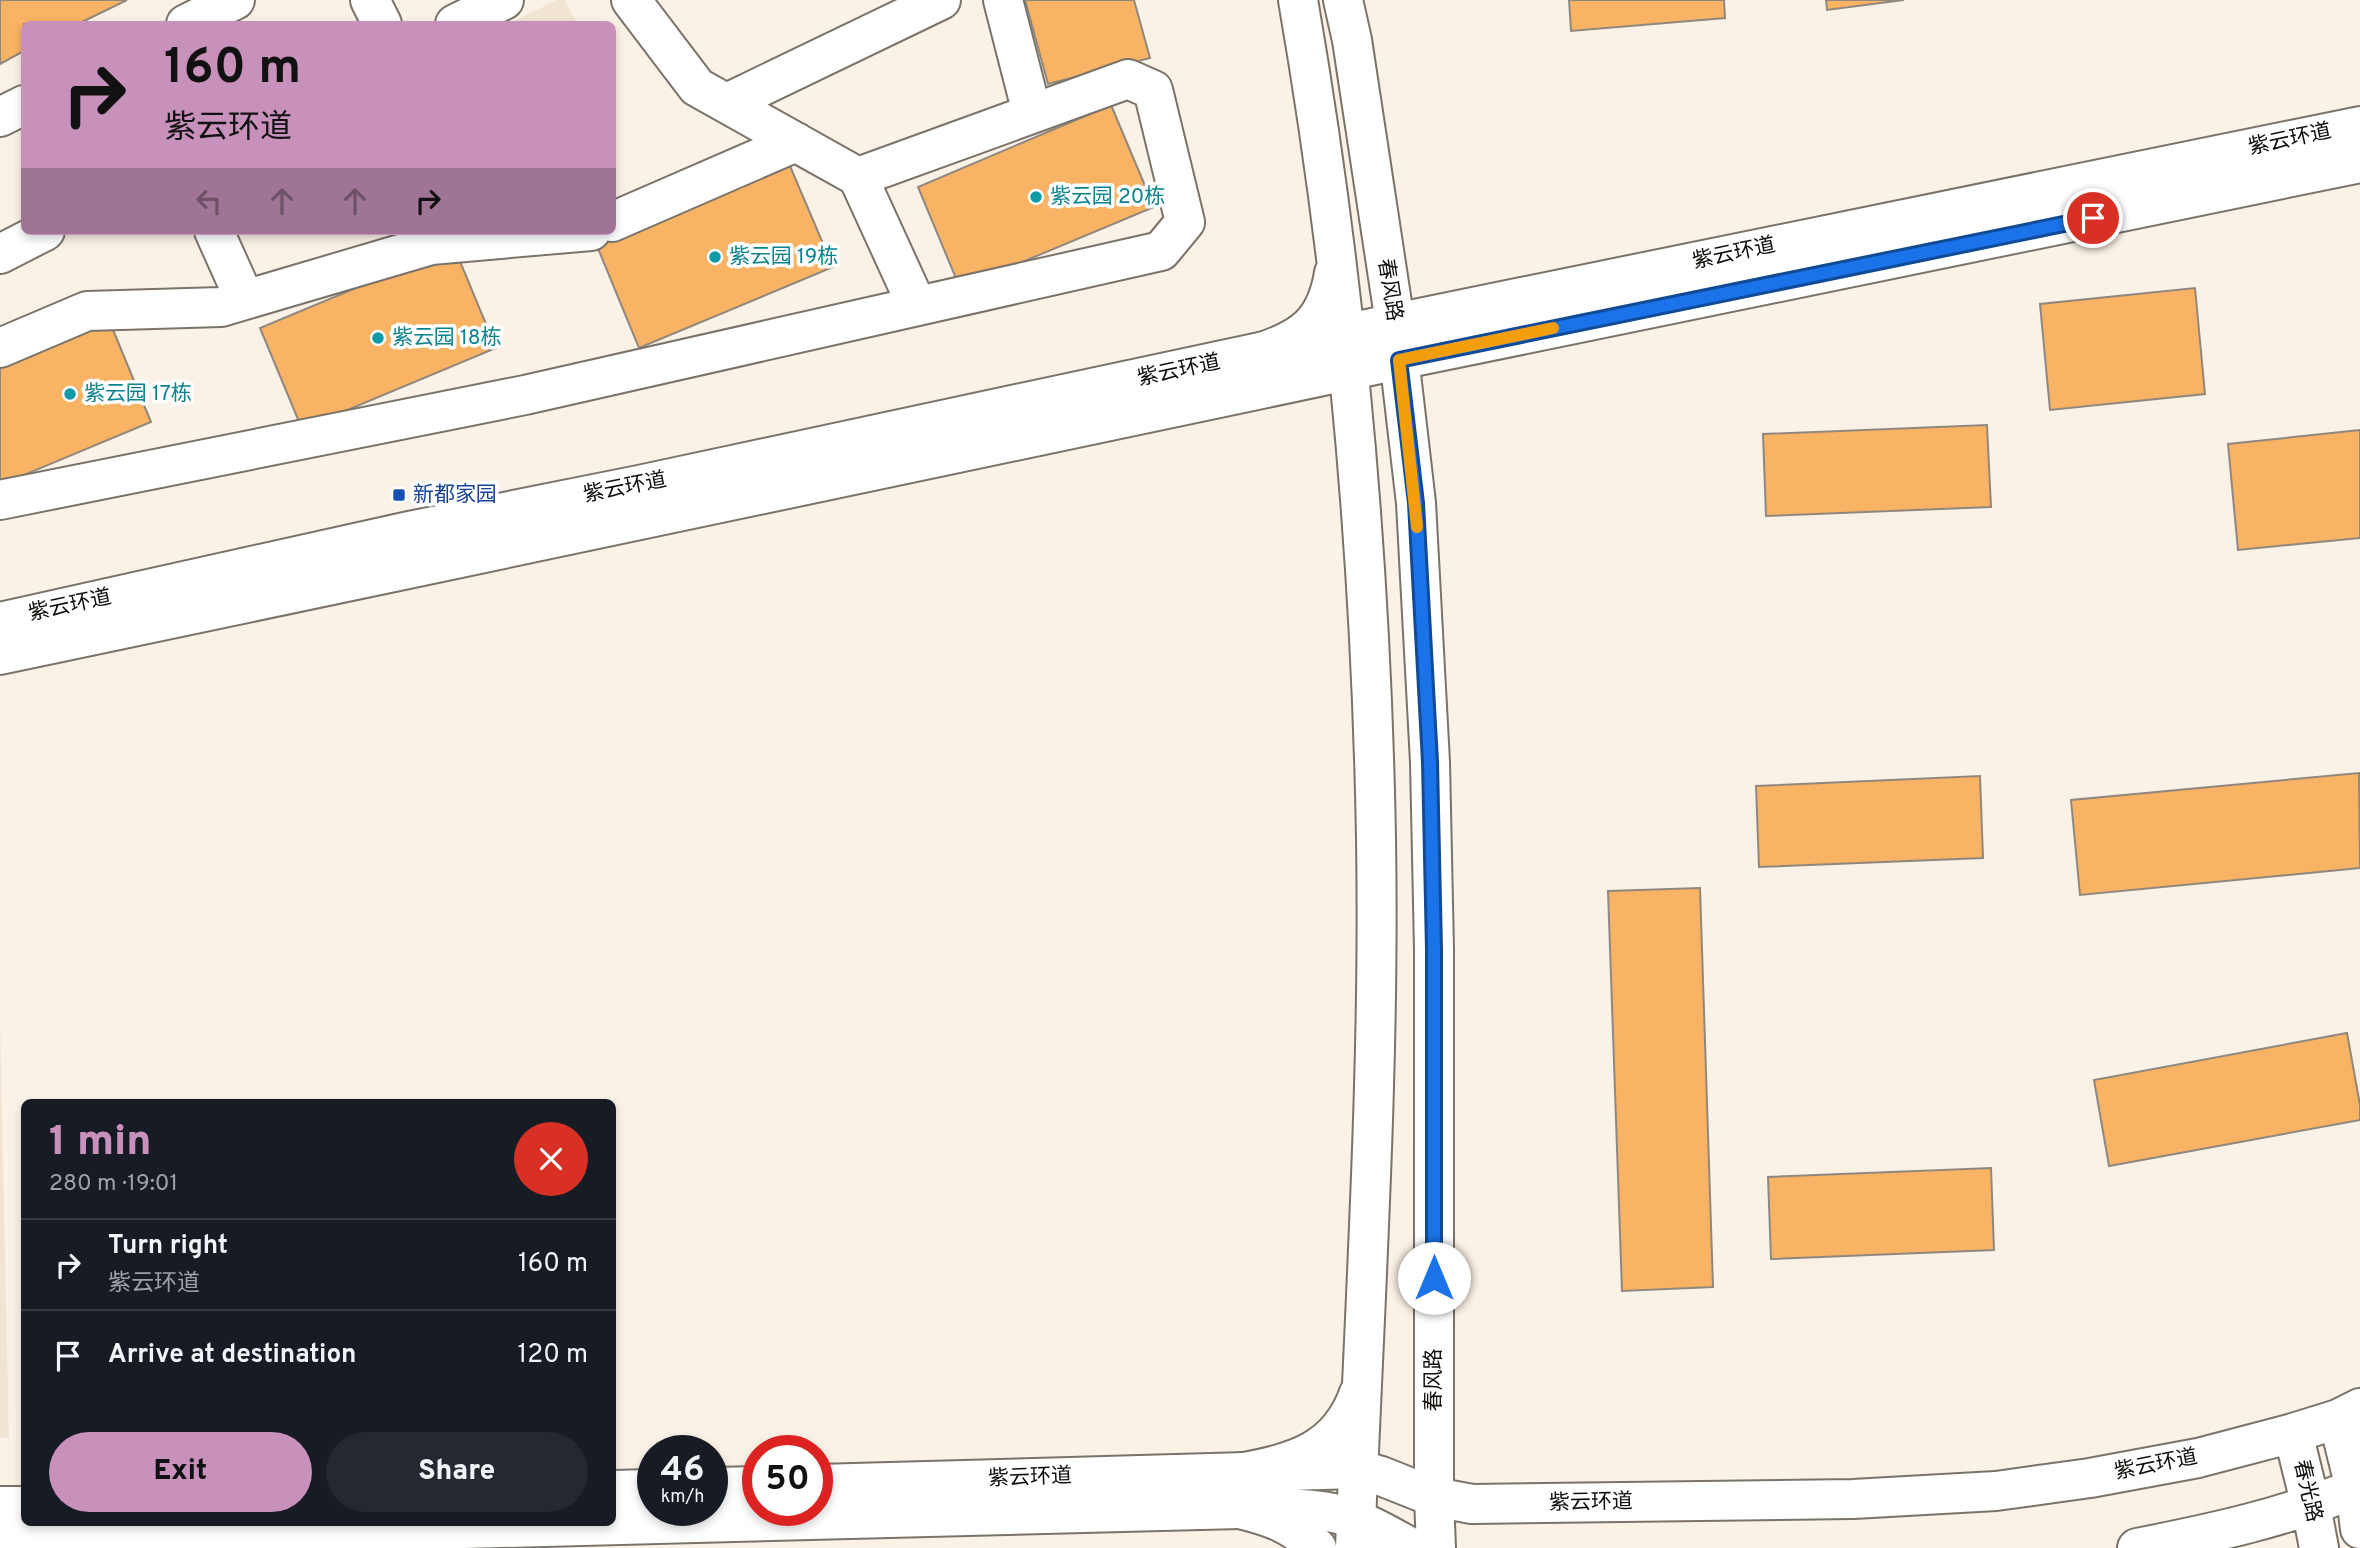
<!DOCTYPE html>
<html lang="en">
<head>
<meta charset="utf-8">
<style>
  body { margin:0; font-family:Overpass,"Noto Sans SC",sans-serif; background:#242831; color:#f1f3f6; height:100vh; display:flex; flex-direction:column; font-size:26px; white-space:nowrap }
  * { box-sizing:border-box; margin:0 }
  p { font-size:23px; color:#9ea1a6 }
  .icon { flex:none; width:38px; height:38px; fill:none; stroke:currentColor; stroke-width:2; stroke-linecap:round; stroke-linejoin:round }
  .map { position:relative; flex:1; overflow:hidden }
  .details { position:absolute; left:21px; top:1099px; width:595px; height:427px; display:flex; flex-direction:column; background:#171b24; border-radius:10px; box-shadow:0 4px 10px #0003 }
  .details>* { flex:none }
  .guide { position:absolute; left:21px; top:21px; width:595px; height:214px; border-radius:10px; box-shadow:0 4px 10px #0003; background:#c891bc; color:#111; overflow:hidden }
  .speed { position:absolute; left:637px; top:1435px; display:flex; gap:14px; font-size:35px; font-weight:700; text-align:center }
  .speed>* { display:grid; place-content:center; width:91px; height:91px; border-radius:50%; background:#171b24; box-shadow:0 4px 10px #0003; line-height:1 }
  .speed small { font-size:18px; font-weight:400 }
  .speed .limit { border:10px solid #d22; background:#fff; color:#111 }
  .pin { position:absolute; display:grid; place-items:center; width:60px; height:60px; color:#fff; margin:-30px; border:4px solid #fff; border-radius:50%; box-shadow:0 2px 7px #0007 }
  .me { position:absolute; width:77px; margin:-38px; rotate:0deg; stroke-linejoin:round; filter:drop-shadow(0 0 5px #0008) }
  .turn { display:flex; align-items:center; gap:24px; height:147px; padding:0 28px; font-size:32px }
  .turn .icon { width:91px; height:91px; stroke-width:2.5 }
  .turn b { display:block; font-size:49px; line-height:60px }
  .lanes { display:flex; align-items:center; height:66px; padding:0 28px; background:#0003; justify-content:center; gap:35px; direction:ltr }
  .lanes .off { opacity:.35 }
  .round { display:grid; place-items:center; flex:none; width:74px; height:74px; border-radius:37px; background:#242831 }
  .summary { display:flex; align-items:center; justify-content:space-between; height:119px; padding:0 28px }
  h1 { font-size:42px; font-weight:800; line-height:52px; color:#c891bc }
  .action { display:flex; gap:14px; margin-top:auto; padding:14px 28px }
  .action a { flex:1; height:80px; border-radius:42px; background:#c891bc; color:#111; font-size:28px; font-weight:800; line-height:80px; text-align:center }
  .action a+a { background:#242831; color:#f1f3f6 }
  ul { padding:0; list-style:none }
  li { display:flex; align-items:center; gap:21px; height:91px; padding:0 28px; border-top:2px solid #363941 }
  li div { flex:1 }
  li b { display:block; font-size:26px }
  li em { font-style:normal }
  .map>svg:first-child { display:block }
  .built { fill:#f1e4d3 }
  .building { fill:#f8b364; stroke:#90877e; stroke-width:2 }
  .lines { fill:none; stroke-linecap:round; stroke-linejoin:round }
  .minor-casing { stroke:#7a7369; stroke-width:42 }
  .major-casing { stroke:#7a7369; stroke-width:42 }
  .minor { stroke:#fff; stroke-width:38 }
  .major { stroke:#fff; stroke-width:38 }
  .route-casing { stroke:#114b97; stroke-width:18 }
  .route { stroke:#1a73e8; stroke-width:12 }
  .slow { stroke:#f59e0b; stroke-width:12 }
  .culture-dot { fill:#0f9aa8; stroke:#fff; stroke-width:2.5 }
  .transit-dot { fill:#1a4fb4; stroke:#fff; stroke-width:2.5 }
  .labels { text-anchor:middle; dominant-baseline:central; stroke-width:7; stroke-linejoin:round; paint-order:stroke }
  .street-label { font-size:21px; fill:#110e0b; stroke:#fff }
  .culture-label { font-size:21px; fill:#0d838f; stroke:#fff; text-anchor:start }
  .transit-label { font-size:21px; fill:#164399; stroke:#fff; text-anchor:start }
</style>
</head>
<body>
<div class="map">
<svg width="2360" height="1548" viewBox="0 0 2360 1548">
  <rect width="100%" height="100%" fill="#fbf2e7"/>
  <path class="built" d="M557,0H565L577,24H508Z
    M0,1018L9,1438H0Z"/>
  <path class="building" d="M0,0H127L78,24H24V51L0,64Z
    M1025,0H1134L1150,58L1048,84Z
    M1569,0H1724L1725,18L1571,31Z
    M1826,0H1904L1827,10Z
    M1111,105L1154,207L960,288L918,187Z
    M790,166L833,267L639,348L597,246Z
    M454,247L496,348L302,429L260,328Z
    M2195,288L2205,394L2050,410L2040,304Z
    M109,320L151,422L0,485V366Z
    M1987,425L1991,507L1766,516L1763,434Z
    M2360,430V538L2238,550L2228,444Z
    M2359,773L2360,868L2080,895L2071,800Z
    M1980,776L1983,858L1759,867L1756,786Z
    M1700,888L1713,1287L1622,1291L1608,891Z
    M2347,1033L2360,1105V1120L2109,1166L2094,1080Z
    M1991,1168L1994,1250L1771,1259L1768,1177Z"/>
  <g class="lines">
    <defs>
      <path id="minor" d="M370,0L382,24
        M1003,0L1032,113
        M186,24L235,0
        M455,24L504,0
        M727,103L941,0
        M0,117L24,105
        M858,177L917,306
        M612,222L796,142
        M214,231L245,300
        M0,254L45,231
        M0,348L87,311L221,307L431,245L591,231
        M0,500L525,395L1161,251L1185,222L1153,90L1128,79L858,177L697,87L631,0
        M0,622L409,531L639,485L1395,323L2360,126
        M0,655L1399,360L2360,163
        M2338,1419L2355,1488L2360,1529
        M2293,1433L2311,1506L2319,1548
        M817,1484L1357,1469L1381,1476L1434,1497L1472,1504L1853,1499L1996,1491L2090,1478L2198,1458L2293,1433L2338,1419L2360,1408
        M712,1487L758,1486
        M612,1490L653,1489
        M0,1506H24
        M0,1541L1240,1509C1270,1509 1303,1506 1333,1513C1362,1519 1386,1534 1412,1548
        M2137,1548C2213,1533 2288,1517 2360,1486"/>
      <path id="major" d="M1298,0C1346,277 1371,557 1376,838C1380,1075 1364,1312 1355,1548
        M1343,0L1352,40L1395,323L1416,503L1430,762L1434,950V1497L1436,1548
        M1256,354C1303,339 1326,323 1334,273
        M1238,1473C1293,1464 1339,1451 1359,1393
        M1240,1509C1273,1517 1292,1524 1317,1548"/>
    </defs>
    <use href="#minor" class="minor-casing"/>
    <use href="#major" class="major-casing"/>
    <use href="#minor" class="minor"/>
    <use href="#major" class="major"/>
  </g>
  <g class="lines">
    <defs>
      <path id="route" d="M1434,1278V950L1430,762L1416,503L1399,360L2093,218"/>
    </defs>
    <use href="#route" class="route-casing"/>
    <use href="#route" class="route"/>
    <path class="slow" d="M1417,527L1399,360L1553,328"/>
  </g>
  <g class="culture-dot">
    <circle cx="1036" cy="197" r="7"/>
    <circle cx="715" cy="257" r="7"/>
    <circle cx="378" cy="338" r="7"/>
    <circle cx="70" cy="394" r="7"/>
  </g>
  <rect class="transit-dot" x="392" y="488" width="14" height="14" rx="3.5"/>
  <g class="labels">
    <g class="street-label">
      <text transform="translate(2290 140) rotate(-12)">紫云环道</text>
      <text transform="translate(1734 254) rotate(-12)">紫云环道</text>
      <text transform="translate(1389 290) rotate(81)">春风路</text>
      <text transform="translate(1179 371) rotate(-12)">紫云环道</text>
      <text transform="translate(625 488) rotate(-11)">紫云环道</text>
      <text transform="translate(70 606) rotate(-12)">紫云环道</text>
      <text transform="translate(1434 1380) rotate(-90)">春风路</text>
      <text transform="translate(2156 1465) rotate(-11)">紫云环道</text>
      <text transform="translate(1030 1478) rotate(-2)">紫云环道</text>
      <text transform="translate(2307 1491) rotate(77)">春光路</text>
      <text transform="translate(1591 1503) rotate(-1)">紫云环道</text>
    </g>
    <g class="culture-label">
      <text x="1050" y="197">紫云园 20栋</text>
      <text x="729" y="257">紫云园 19栋</text>
      <text x="392" y="338">紫云园 18栋</text>
      <text x="84" y="394">紫云园 17栋</text>
    </g>
    <g class="transit-label">
      <text x="413" y="495">新都家园</text>
    </g>
  </g>
</svg>
<div class="speed"><div>46<small>km/h</small></div><div class="limit">50</div></div>
<div class="pin" style="left:2093px;top:218px;background:#d93025"><svg class="icon" aria-label="arrive" viewBox="0 0 24 24"><path d="M6 21V4h12l-3 4 3 4H6"/></svg></div>
<svg class="me" style="left:1434px;top:1278px" viewBox="-20 -20 40 40"><circle r="19" fill="#fff"/><path d="M0-13L10 11 0 6-10 11z" fill="#1a73e8"/></svg>
<div class="guide">
<div class="turn"><svg class="icon" aria-label="right" viewBox="0 0 24 24"><path d="M7 20v-9h11M14 6l5 5-5 5"/></svg><div><b>160 m</b>紫云环道</div></div>
<div class="lanes"><svg class="icon off" aria-label="left" viewBox="0 0 24 24"><path d="M17 20v-9H6M10 6l-5 5 5 5"/></svg><svg class="icon off" aria-label="ahead" viewBox="0 0 24 24"><path d="M12 20V5M6 11l6-6 6 6"/></svg><svg class="icon off" aria-label="ahead" viewBox="0 0 24 24"><path d="M12 20V5M6 11l6-6 6 6"/></svg><svg class="icon" aria-label="right" viewBox="0 0 24 24"><path d="M7 20v-9h11M14 6l5 5-5 5"/></svg></div>
</div>
<section class="details">
<div class="summary"><div><h1>1 min</h1><p>280 m · 19:01</p></div><a class="round" style="background:#d93025;color:#fff"><svg class="icon" aria-label="close" viewBox="0 0 24 24"><path d="M6 6l12 12M18 6L6 18"/></svg></a></div>
<ul>
<li><svg class="icon" aria-label="right" viewBox="0 0 24 24"><path d="M7 20v-9h11M14 6l5 5-5 5"/></svg><div><b>Turn right</b><p>紫云环道</p></div><em>160 m</em></li>
<li><svg class="icon" aria-label="arrive" viewBox="0 0 24 24"><path d="M6 21V4h12l-3 4 3 4H6"/></svg><div><b>Arrive at destination</b></div><em>120 m</em></li>
</ul>
<div class="action"><a>Exit</a><a>Share</a></div>
</section>
</div>
</body>
</html>
